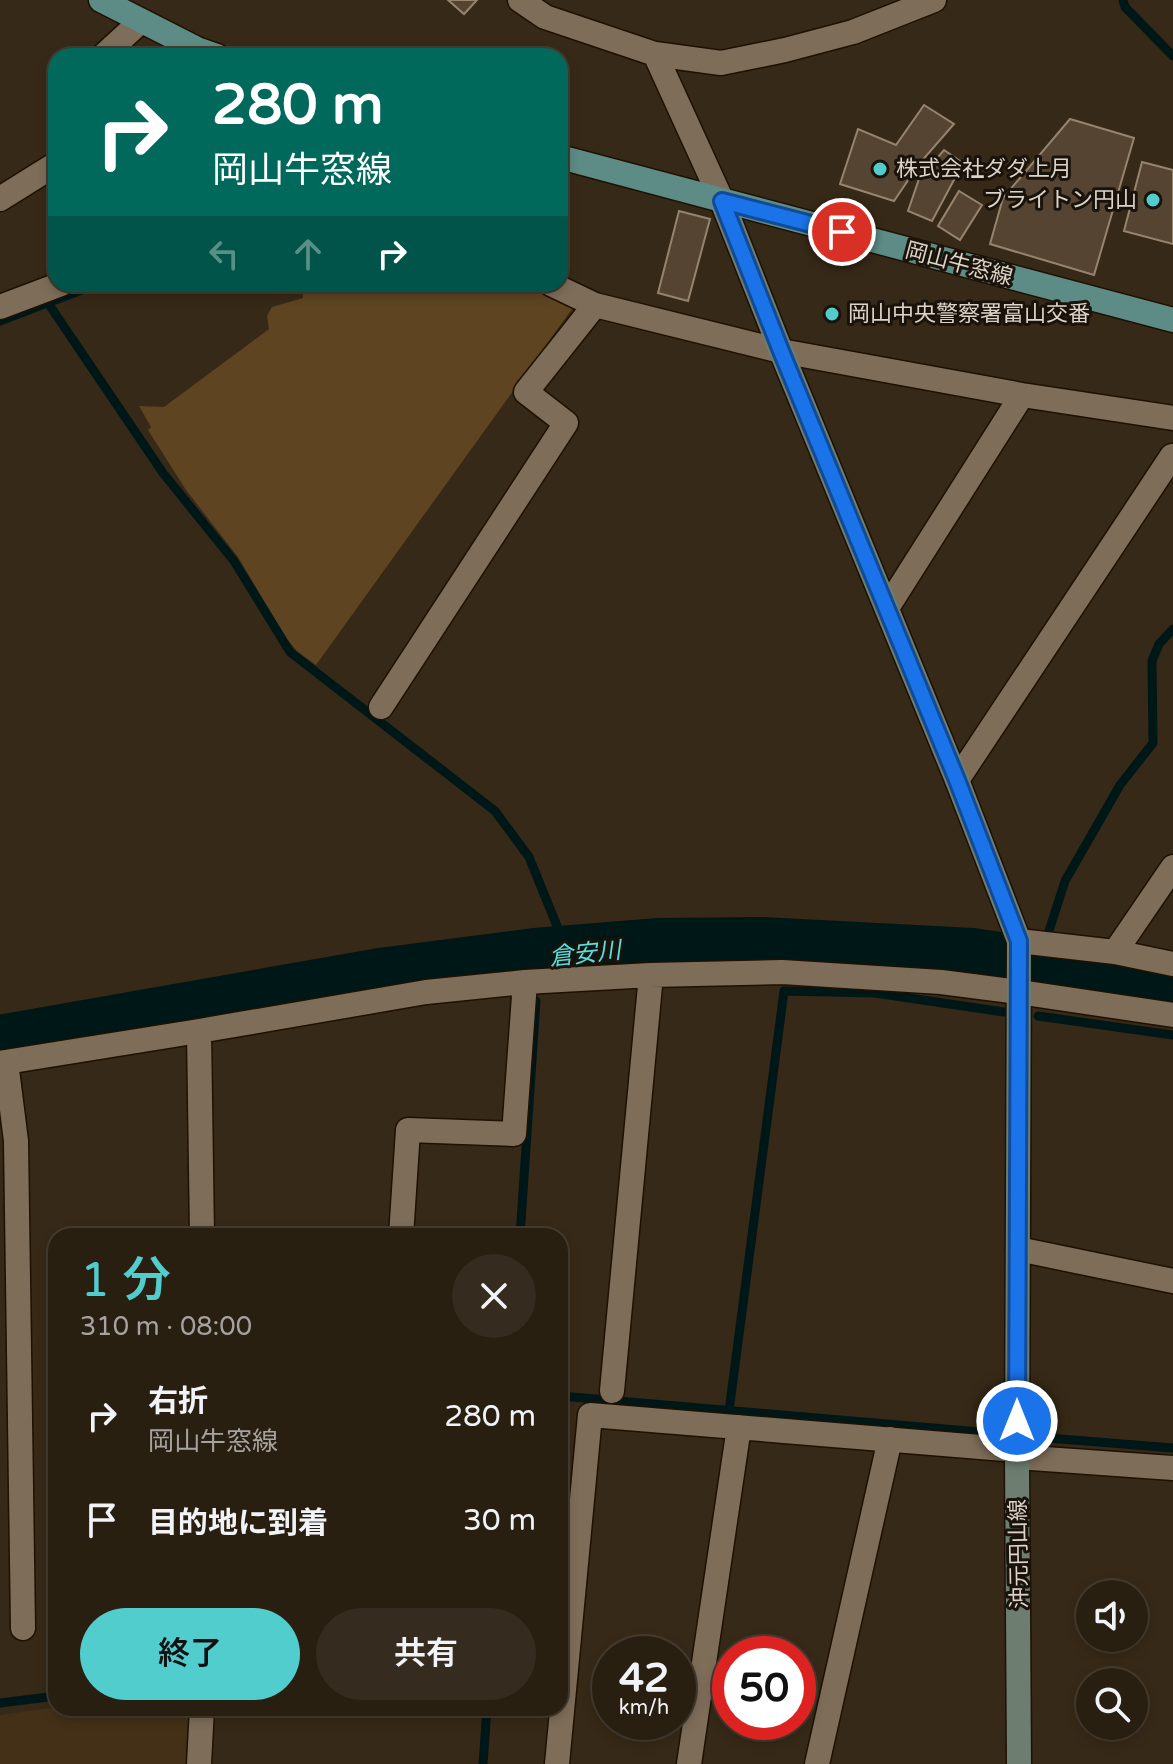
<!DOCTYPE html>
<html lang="ja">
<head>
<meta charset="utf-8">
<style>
  body { margin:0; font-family:"Varela Round","Noto Sans JP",sans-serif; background:#352c1f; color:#f1f3f6; height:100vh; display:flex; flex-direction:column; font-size:30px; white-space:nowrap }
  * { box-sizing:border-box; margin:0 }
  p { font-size:26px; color:#a5a29f }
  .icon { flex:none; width:44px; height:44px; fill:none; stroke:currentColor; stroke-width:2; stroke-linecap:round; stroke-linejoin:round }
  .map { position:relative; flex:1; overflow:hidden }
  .side { position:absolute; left:48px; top:1228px; width:520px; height:488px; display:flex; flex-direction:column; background:#291f11; border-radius:24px; box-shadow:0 4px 12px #0003,0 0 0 2px #453d31 }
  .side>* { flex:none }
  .banner { position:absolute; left:48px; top:48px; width:520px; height:244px; border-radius:24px; box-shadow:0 4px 12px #0003,0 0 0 2px #453d31; background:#00695c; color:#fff; overflow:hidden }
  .controls { position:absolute; left:1076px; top:1580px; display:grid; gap:16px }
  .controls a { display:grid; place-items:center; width:72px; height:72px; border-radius:50%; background:#291f11; box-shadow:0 4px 12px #0003,0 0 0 2px #453d31; font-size:40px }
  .speed { position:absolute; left:592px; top:1636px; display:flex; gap:16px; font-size:40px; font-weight:700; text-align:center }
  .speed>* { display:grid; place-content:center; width:104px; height:104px; border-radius:50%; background:#291f11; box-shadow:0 4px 12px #0003,0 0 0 2px #453d31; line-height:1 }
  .speed small { font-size:20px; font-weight:400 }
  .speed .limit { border:12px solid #d22; background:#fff; color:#111 }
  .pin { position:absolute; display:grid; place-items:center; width:68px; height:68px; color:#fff; margin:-34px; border:4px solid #fff; border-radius:50%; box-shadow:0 2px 8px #0007 }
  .me { position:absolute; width:88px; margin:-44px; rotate:0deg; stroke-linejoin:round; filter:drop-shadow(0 0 6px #0008) }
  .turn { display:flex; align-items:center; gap:28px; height:168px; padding:0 32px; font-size:36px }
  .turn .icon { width:104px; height:104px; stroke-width:2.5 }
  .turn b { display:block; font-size:56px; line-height:68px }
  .lanes { display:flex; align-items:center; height:76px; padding:0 32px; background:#0003; justify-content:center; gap:40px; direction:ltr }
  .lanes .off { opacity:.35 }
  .round { display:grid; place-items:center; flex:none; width:84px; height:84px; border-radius:42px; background:#352c1f }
  .overview { display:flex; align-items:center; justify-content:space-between; height:136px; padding:0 32px }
  h1 { font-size:48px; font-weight:600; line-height:60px; color:#52cdce }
  .action { display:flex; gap:16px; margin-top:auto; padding:16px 32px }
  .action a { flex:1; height:92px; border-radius:48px; background:#52cdce; color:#111; font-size:32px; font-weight:600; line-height:92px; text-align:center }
  .action a+a { background:#352c1f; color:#f1f3f6 }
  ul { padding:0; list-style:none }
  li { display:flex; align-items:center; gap:24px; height:104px; padding:0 32px }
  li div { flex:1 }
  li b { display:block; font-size:30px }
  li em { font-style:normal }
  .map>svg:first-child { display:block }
  .built { fill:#433017 }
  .green { fill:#5e4421 }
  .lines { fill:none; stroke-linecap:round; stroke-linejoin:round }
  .stream { stroke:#001718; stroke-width:9 }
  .river { stroke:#001718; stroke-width:56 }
  .building { fill:#544431; stroke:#96846f; stroke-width:2 }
  .street-casing { stroke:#1e1102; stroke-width:27 }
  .secondary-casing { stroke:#1e1102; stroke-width:27 }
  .primary-casing { stroke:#1e1102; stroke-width:27 }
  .street { stroke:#7e6d59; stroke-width:24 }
  .secondary { stroke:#6d7d6f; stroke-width:24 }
  .primary { stroke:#5c8c85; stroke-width:24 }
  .route-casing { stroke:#114b97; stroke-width:20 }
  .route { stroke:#1a73e8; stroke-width:14 }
  .poi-dot { fill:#52cdce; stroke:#19130b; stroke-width:3 }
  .labels { text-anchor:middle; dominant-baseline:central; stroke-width:6; stroke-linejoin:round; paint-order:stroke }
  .poi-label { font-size:22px; fill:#ddd4c9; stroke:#19130b; text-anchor:start }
  .street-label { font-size:22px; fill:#ddd4c9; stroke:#19130b }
  .water-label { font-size:24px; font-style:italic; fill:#53e1e3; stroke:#19130b }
</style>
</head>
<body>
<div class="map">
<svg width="1173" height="1764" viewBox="0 0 1173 1764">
  <rect width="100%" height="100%" fill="#372917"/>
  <path class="built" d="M56,1707L194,1708L192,1764H0V1715Z"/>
  <path class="green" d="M303,284H535L577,302L316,665L297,651L286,638L238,557L186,490L148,430L151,427L139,406L164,407L269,329L267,316L272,307L303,298Z"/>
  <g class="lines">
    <path class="stream" d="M1123,0L1125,7L1173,56
      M48,303L163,473L234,561L290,652L495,811L529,857L568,953
      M0,321L97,284
      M1048,934L1065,881L1120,785L1153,743L1152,661L1159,644L1173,629
      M535,956L539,969
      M1047,967V958
      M1038,1016L1173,1035
      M520,1236L536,1001
      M560,1396L1003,1434
      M729,1411L784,991L875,993L1004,1012
      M1036,1437L1173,1448
      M0,1703L56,1696
      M483,1764L487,1708"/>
    <path class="river" d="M0,1043L380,976L535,956L659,946L762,945L972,956L1047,967L1173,992"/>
  </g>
  <path class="building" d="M448,0H477L464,14Z
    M924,105L954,124L919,164L894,201L840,184L858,129L896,145Z
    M1070,119L1134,138L1094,275L990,244L1003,198Z
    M944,150L963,163L932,221L908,211L919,179Z
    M1142,162L1173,170V244L1124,231Z
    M959,191L982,205L960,240L938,226Z
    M679,211L710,219L688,301L658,293Z"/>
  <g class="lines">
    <defs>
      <path id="street" d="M520,0L545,17L655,54L721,63L785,50L853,32L934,0
        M655,54L722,201
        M103,56L141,21
        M0,199L56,164
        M551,284L595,305L781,351L1022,395L1173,418
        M0,307L61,284
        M887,608L1022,395
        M381,707L566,423L526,392L595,305
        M957,780L1172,456
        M1019,941L1115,952L1173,867
        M1115,952L1173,964
        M199,1031L202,1236
        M6,1062L16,1141L23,1628
        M0,1063L199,1031L426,992L525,982L651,975L782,972L941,982L1019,992L1173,1015
        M401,1236L408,1130L514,1134L525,982
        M1018,1249L1173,1281
        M612,1391L651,975
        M1017,1457L1173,1468
        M199,1764L202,1708
        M557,1764L590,1415L1017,1450
        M689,1764L739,1427
        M817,1764L890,1439"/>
      <path id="secondary" d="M722,201L781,351L957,780L1019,941L1017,1457L1019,1764"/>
      <path id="primary" d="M101,0L197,49L217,56
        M560,157L1173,320"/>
    </defs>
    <use href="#street" class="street-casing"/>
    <use href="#secondary" class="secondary-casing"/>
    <use href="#primary" class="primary-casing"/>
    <use href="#street" class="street"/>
    <use href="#secondary" class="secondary"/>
    <use href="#primary" class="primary"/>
  </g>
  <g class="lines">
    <defs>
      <path id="route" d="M842,232L722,201L781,351L957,780L1019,941L1017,1421"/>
    </defs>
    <use href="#route" class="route-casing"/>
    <use href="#route" class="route"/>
  </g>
  <g class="poi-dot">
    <circle cx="880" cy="169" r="8"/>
    <circle cx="1153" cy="200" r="8"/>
    <circle cx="832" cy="314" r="8"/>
  </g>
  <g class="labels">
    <g class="poi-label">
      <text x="896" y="169">株式会社ダダ上月</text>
      <text x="1137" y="200" text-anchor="end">ブライトン円山</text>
      <text x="848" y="314">岡山中央警察署富山交番</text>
    </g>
    <g class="street-label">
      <text transform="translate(959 264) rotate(15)">岡山牛窓線</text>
      <text transform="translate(1019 1554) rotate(-91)">沖元円山線</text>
    </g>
    <g class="water-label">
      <text transform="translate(585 954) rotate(-6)">倉安川</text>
    </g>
  </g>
</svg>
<div class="controls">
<a><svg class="icon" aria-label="sound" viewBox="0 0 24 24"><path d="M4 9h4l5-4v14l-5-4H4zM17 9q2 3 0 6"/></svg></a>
<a><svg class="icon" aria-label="search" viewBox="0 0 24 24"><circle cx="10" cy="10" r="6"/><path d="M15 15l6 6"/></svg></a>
</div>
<div class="speed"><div>42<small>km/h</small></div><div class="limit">50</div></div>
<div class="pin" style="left:842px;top:232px;background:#d93025"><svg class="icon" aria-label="arrive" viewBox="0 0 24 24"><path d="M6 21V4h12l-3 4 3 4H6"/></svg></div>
<svg class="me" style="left:1017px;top:1421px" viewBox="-20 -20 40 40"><circle r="17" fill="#1a73e8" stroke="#fff" stroke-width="3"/><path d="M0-11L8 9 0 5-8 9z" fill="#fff"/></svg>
<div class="banner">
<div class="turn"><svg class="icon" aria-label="right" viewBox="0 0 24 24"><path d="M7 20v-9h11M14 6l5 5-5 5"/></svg><div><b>280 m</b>岡山牛窓線</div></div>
<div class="lanes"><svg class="icon off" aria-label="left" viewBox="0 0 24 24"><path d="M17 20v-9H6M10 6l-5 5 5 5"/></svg><svg class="icon off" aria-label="ahead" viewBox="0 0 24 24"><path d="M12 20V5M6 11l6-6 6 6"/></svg><svg class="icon" aria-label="right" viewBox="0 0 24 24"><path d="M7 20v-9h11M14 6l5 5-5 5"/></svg></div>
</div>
<section class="side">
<div class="overview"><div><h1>1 分</h1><p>310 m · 08:00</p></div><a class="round"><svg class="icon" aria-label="close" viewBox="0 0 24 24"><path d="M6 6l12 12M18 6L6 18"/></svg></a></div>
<ul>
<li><svg class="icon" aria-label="right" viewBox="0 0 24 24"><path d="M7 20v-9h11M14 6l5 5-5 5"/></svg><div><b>右折</b><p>岡山牛窓線</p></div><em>280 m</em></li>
<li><svg class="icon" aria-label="arrive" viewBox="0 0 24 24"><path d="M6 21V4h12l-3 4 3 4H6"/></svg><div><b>目的地に到着</b></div><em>30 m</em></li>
</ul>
<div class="action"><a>終了</a><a>共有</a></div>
</section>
</div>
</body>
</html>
